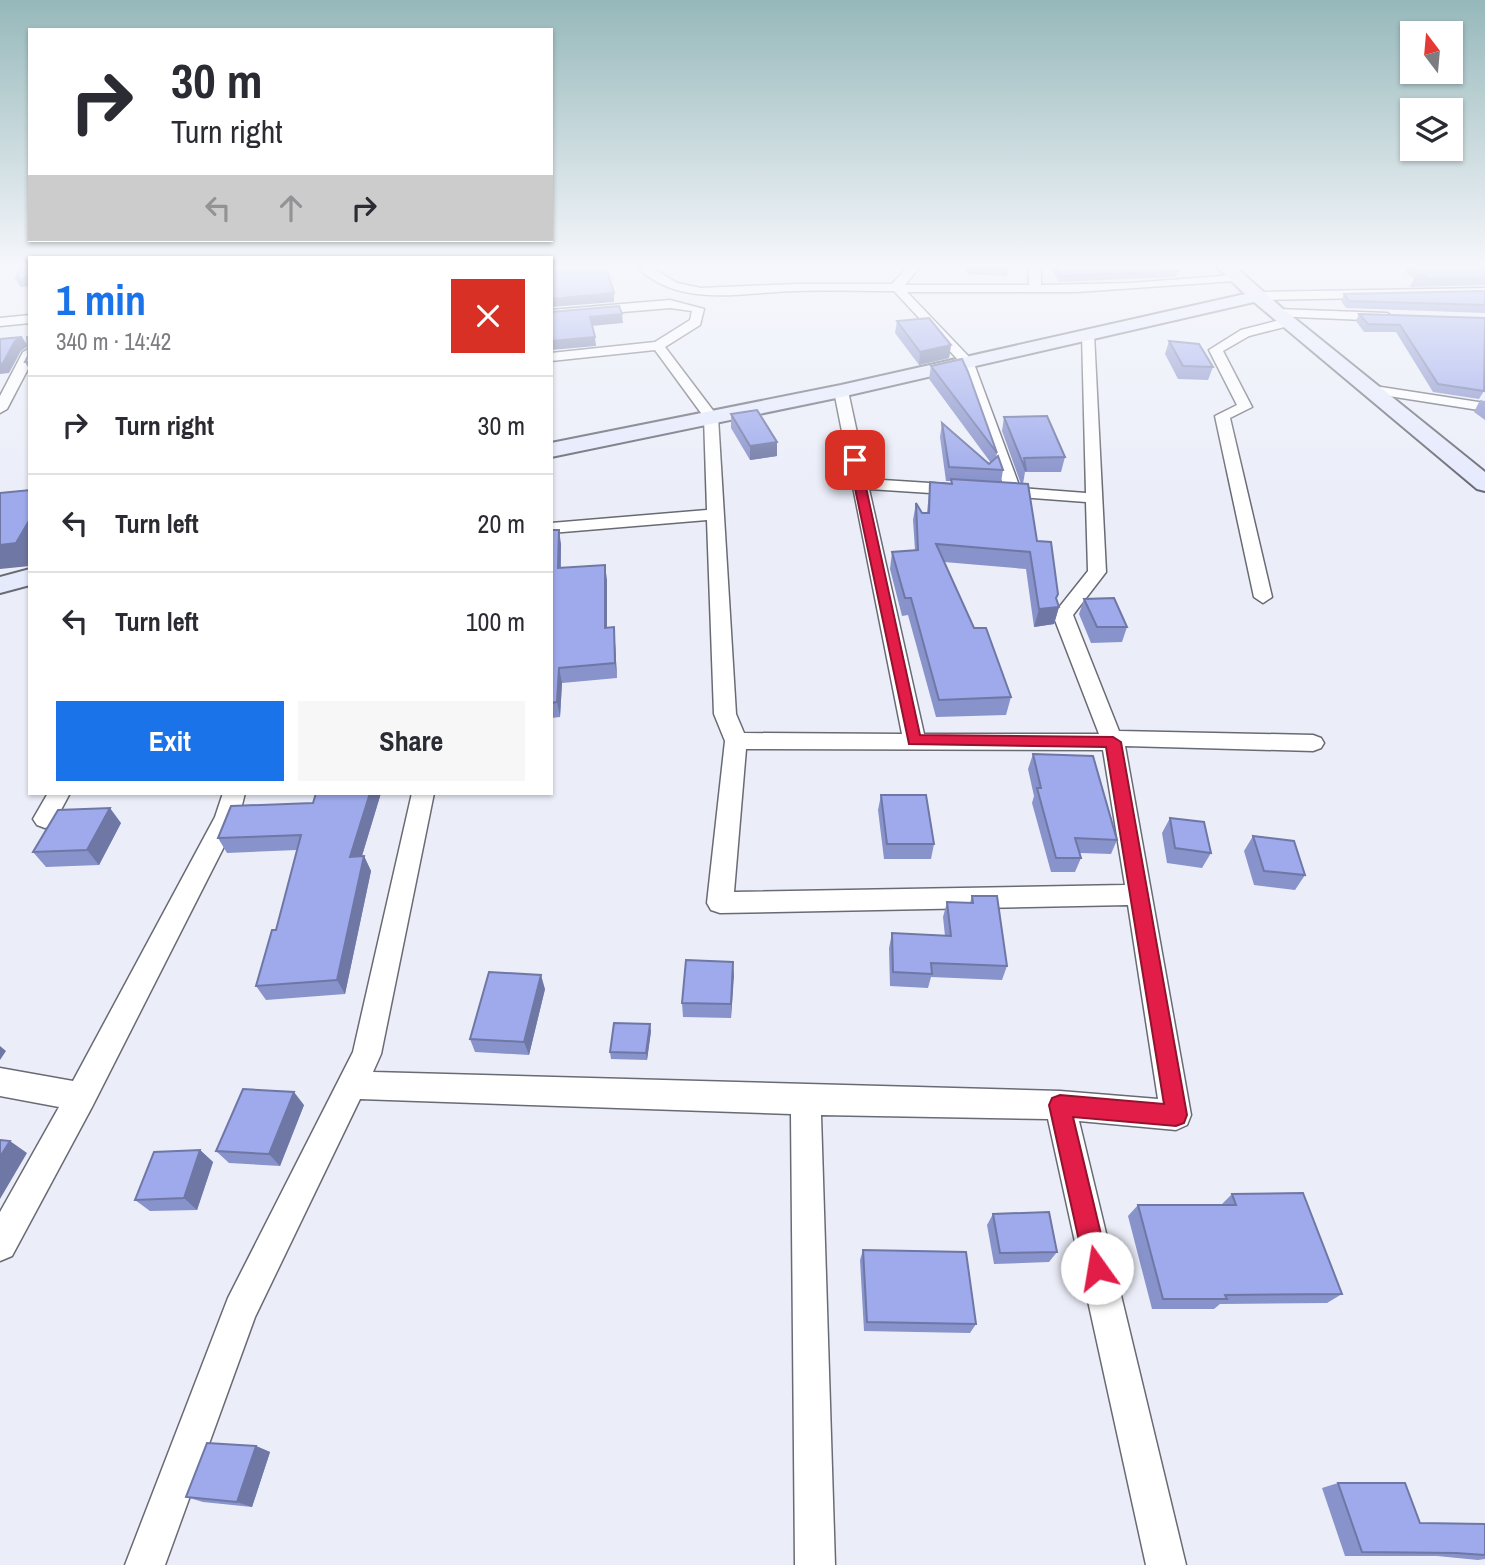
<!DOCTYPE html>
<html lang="en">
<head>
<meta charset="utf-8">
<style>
  body { margin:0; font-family:"Archivo Narrow",sans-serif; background:#f7f7f7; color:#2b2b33; height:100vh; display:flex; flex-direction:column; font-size:26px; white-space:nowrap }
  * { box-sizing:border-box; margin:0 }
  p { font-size:23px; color:#7c7c81 }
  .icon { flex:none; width:38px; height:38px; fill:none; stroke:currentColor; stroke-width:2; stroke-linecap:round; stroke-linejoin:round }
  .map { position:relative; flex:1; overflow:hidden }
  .details { position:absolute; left:28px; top:256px; width:525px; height:539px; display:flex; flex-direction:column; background:#fff; border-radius:0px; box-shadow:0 2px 5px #0004 }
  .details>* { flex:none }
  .guide { position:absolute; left:28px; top:28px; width:525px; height:214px; border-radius:0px; box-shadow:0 2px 5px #0004; background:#fff; color:#2b2b33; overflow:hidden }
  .needle { width:46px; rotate:344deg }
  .fabs { position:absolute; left:1400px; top:21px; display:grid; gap:14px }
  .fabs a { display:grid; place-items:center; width:63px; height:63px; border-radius:0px; background:#fff; box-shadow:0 2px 5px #0004; font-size:35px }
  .pin { position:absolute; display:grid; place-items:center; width:60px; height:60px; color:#fff; margin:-30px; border-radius:14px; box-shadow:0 4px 10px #0006 }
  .me { position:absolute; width:77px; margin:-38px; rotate:347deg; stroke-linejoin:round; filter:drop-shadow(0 0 5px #0008) }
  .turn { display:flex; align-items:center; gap:24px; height:147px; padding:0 28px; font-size:32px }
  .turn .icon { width:91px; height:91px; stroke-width:2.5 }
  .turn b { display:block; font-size:49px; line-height:60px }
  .lanes { display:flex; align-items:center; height:66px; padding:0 28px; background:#0003; justify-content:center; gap:35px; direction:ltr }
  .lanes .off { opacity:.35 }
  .round { display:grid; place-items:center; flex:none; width:74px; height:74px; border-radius:0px; background:#f7f7f7 }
  .head { display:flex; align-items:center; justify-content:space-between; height:119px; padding:0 28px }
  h1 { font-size:42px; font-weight:800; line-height:52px; color:#1a73e8 }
  .primary-button { display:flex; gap:14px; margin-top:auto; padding:14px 28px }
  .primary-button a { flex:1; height:80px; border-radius:0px; background:#1a73e8; color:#fff; font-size:28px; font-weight:800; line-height:80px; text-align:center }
  .primary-button a+a { background:#f7f7f7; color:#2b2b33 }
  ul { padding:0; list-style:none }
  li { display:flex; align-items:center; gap:21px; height:98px; padding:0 28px; border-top:2px solid #e1e1e2 }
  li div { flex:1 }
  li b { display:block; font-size:26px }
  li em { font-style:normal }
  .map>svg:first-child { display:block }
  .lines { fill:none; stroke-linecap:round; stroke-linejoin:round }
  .street-casing { stroke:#696b74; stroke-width:3 }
  .secondary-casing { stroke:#696b74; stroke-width:4 }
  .street { fill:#fff; fill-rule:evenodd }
  .secondary { fill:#e6eafd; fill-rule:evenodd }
  .wall { fill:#8892cb }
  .shaded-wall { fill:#6f77a5 }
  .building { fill:#9eaaec; stroke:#6f77a5; stroke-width:2 }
  .route { fill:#e11d48; stroke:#92132f; stroke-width:2 }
</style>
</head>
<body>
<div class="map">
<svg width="1485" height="1565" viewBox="0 0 1485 1565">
  <rect width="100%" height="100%" fill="#ebeef9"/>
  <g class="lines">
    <defs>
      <path id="street" d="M634,264H646L677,283L701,288L796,284H892L910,264H922L905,285H1029V264H1041V285L1130,283L1235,275L1241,278L1235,281L1077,292H907L973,361L1020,488L1086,493L1082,334L1088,330L1094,334L1106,572L1073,615L1119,731L1313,735L1321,738L1324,743L1321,748L1313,751L1125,746L1191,1115L1187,1125L1176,1130L1079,1121L1186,1565H1146L1048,1119L821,1115L835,1565H795L791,1114L360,1099L255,1317L165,1565H125L228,1298L353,1052L412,793H434L381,1054L373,1072L1060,1091L1158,1099L1128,905L720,913L711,910L707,903L725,741L714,714L707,520L551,533V523L707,510L704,417L655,350L551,361V353L655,342L690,320L692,311L670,308L551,318V310L670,300L704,309L700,325L665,347L718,417L736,714L744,733L902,734L834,391L836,388H846L848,391L867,479L961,485L969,490L961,495L869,489L924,734H1099L1053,615L1088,571L1086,502L993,495L991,492L993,489L1004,487L960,362L894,291C862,291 829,290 797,291C742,292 677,310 634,264ZM746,749L1103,750L1125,885L734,892Z
        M1485,288V296L1258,300L1252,296L1258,292Z
        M1277,309L1387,313L1393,317L1387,321L1273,316L1271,313Z
        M30,315V323L0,326V318Z
        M1288,318L1292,319V325L1249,336L1223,351L1252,407L1230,418L1272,597L1263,603L1254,597L1215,416L1237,405L1209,350L1241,330Z
        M30,348V365L7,409L0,413V396L23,352Z
        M1368,385L1485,403V411L1363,392V386Z
        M48,793H70L53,825L45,828L37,825L33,819Z
        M223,793H245L239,817L92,1107L12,1256L0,1261V1212L59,1107L0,1096V1068L73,1081L215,817Z"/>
      <path id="secondary" d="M1214,264H1232L1283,309L1485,472V491L1477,489L1254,302L841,397L551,457V443L841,385L1245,294Z
        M30,569V585L0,593V577Z"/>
    </defs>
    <use href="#street" class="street-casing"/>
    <use href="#secondary" class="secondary-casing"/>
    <use href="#street" class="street"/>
    <use href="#secondary" class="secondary"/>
  </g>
  <path class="wall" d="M657,264H689V265L658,267Z
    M964,264H1008L1009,268L1007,276L967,274Z
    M1049,264H1182L1181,266H1173L1178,271L1176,277L1059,282Z
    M1408,265L1485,266V285L1410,287L1414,279L1405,272Z
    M1485,291V313L1346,308L1341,301L1344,294Z
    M1359,314L1485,318L1484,391L1479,399L1433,392L1396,332H1364L1356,321Z
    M897,321L951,345L949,358L919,365L895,333Z
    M1169,341L1213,367L1208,380L1178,379L1165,354Z
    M931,366L997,453L996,459L1003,470L1001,482L1021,484L1002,431L1004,417L1065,457L1061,472H1025L1023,484L1037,541L1059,607L1054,624L1034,627L1026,569L944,562L974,628L1011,697L1006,715L936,717L908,615L902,616L890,569L892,552L915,550L913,520L916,503L922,513H927L930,482L951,484V481H946L940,437L942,423L989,464L991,463L929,379Z
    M1480,400L1485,401V420L1474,412Z
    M731,414L777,442V456L750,460L731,428Z
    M551,530L561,544V568L607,580V628L614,627L617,678L562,683L560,717L551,718Z
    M1084,599L1127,627L1122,642L1091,643L1079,614Z
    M1033,754L1117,840L1111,854L1080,853L1081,858L1075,872H1051L1032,803L1034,796L1028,769Z
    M316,793H381L362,856H364L371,871L345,994L266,1000L256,986L276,930L297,850L227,853L218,838L313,803Z
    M881,795L934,844L931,859H884L878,810Z
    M1170,818L1211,853L1202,868L1167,863L1162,833Z
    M121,823L99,865L46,867L33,852Z
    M1253,836L1305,875L1295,890L1254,885L1244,851Z
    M972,896L1007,966L1002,980L931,977L928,988L890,986L889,948L892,933L945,936L943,917L947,902L970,903Z
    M733,962L731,1018L683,1017L682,1003Z
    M545,989L529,1055L475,1052L470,1039Z
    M651,1031L647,1060L611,1059L610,1052Z
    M304,1105L280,1166L229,1163L216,1151Z
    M200,1150L213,1162L197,1210L150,1211L135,1200Z
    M1232,1194L1342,1294L1327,1303L1220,1304L1214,1309H1152L1128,1216L1138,1205H1221Z
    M993,1214L1057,1252L1049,1262L994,1264L987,1225Z
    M863,1250L976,1324L970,1333L864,1331L860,1260Z
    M256,1446L270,1452L252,1507L203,1502L186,1497Z
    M1338,1483L1420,1523L1485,1524V1559L1478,1560L1437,1556H1345L1322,1488Z"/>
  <path class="shaded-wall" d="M30,277V286L20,287L16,279Z
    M614,293V302L551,307V299Z
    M622,314L623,323L591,326L590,317Z
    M22,337L28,346L21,351L9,373L0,374V364L15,341Z
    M595,337L596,346L551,350V341Z
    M951,345L949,358L919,365L920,352Z
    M25,362H30V371Z
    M777,442V456L750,460V446Z
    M30,519V566L0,569V545Z
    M559,530L561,544L560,583L558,568Z
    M605,565L607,580V643L605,628Z
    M1058,594L1054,607H1059L1054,624L1034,627L1039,609Z
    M614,627L615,642L617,678L615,663Z
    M559,668L562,683L560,717L557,702Z
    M370,793H381L357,872L350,857Z
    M110,808L121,823L99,865L87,850Z
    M364,856L371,871L345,994L337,980Z
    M733,962L734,976L731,1018V1004Z
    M541,975L545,989L529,1055L524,1042Z
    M650,1024L651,1031L647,1060L646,1053Z
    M0,1046L6,1051L0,1060Z
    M294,1092L304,1105L280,1166L269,1154Z
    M10,1141L27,1153L0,1199V1157Z
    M200,1150L213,1162L197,1210L184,1198Z
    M256,1446L270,1452L252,1507L237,1502Z"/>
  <path class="building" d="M22,264H30V277L16,279Z
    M564,264H605L614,293L551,299V266Z
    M967,264H1008L1009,268L968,267Z
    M1054,264H1171L1178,271L1061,276Z
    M1408,265L1484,266L1485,278L1414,279H1428Z
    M1485,291V305L1349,301L1344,294Z
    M619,306L622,314L590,317L595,337L551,341V312Z
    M1359,314L1485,318L1484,391L1438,384L1400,325L1368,324Z
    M929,318L951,345L920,352L897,321Z
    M22,337L15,341L3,363L0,364V339Z
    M27,337H30V362H25L28,356Z
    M1169,341L1199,344L1213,367L1183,366Z
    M962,359L968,372L997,453L931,366Z
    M757,410L777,442L750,446L731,414Z
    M1047,416L1065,457L1024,458L1026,471L1004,417Z
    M942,423L989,464L998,456L1003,470L949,467Z
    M951,479L1028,484L1037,541L1051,542L1058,594L1056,598L1059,607L1039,609L1030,552L936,544L974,628H986L1011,697L939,700L911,598H905L892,552L918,550L916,503L922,513H929L930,482L952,484Z
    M30,490V519L16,543L0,545V493Z
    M551,530H559L558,568L605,565V628L614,627L615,663L559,668L557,702L551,703Z
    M1114,598L1127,627H1097L1084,599Z
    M1033,754L1093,756L1117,840L1075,838L1081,858H1056L1037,788H1041Z
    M316,793H370L350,857L364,856L337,980L256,986L272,930H276L301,835L218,838L231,806L313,803Z
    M881,795H926L934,844H887Z
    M110,808L87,850L33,852L58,810Z
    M1170,818L1204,822L1211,853L1175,848Z
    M1253,836L1294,841L1305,875L1264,871Z
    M972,896H997L1007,966L931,963L932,974L893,972L892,933L951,936L947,902L973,903Z
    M686,960L733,962L731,1004L682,1003Z
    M489,972L541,975L524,1042L470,1039Z
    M614,1023L650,1024L646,1053L610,1052Z
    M243,1089L294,1092L269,1154L216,1151Z
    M0,1140L10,1141L0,1157Z
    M200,1150L184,1198L135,1200L154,1152Z
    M1303,1193L1342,1294L1225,1295L1227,1299H1163L1138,1205H1236L1232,1194Z
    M1049,1212L1057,1252L1000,1253L993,1214Z
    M863,1250L966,1252L976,1324L867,1322Z
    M207,1443L256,1446L237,1502L186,1497Z
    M1338,1483H1405L1420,1523L1485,1524V1555L1456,1553L1362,1552Z"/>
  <linearGradient id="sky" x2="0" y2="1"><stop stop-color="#96b8ba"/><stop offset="0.55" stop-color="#f6f7fc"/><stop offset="1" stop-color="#f6f7fc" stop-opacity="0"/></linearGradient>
  <rect width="1485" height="484" fill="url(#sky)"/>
  <path class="route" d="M855,457L860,460L920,735L1113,737L1121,742L1187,1115L1184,1123L1176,1126L1073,1117L1109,1268L1105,1276L1097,1279L1089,1276L1085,1268L1049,1105L1052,1098L1060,1095L1164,1104L1106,747L909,744L849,460Z"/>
</svg>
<div class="fabs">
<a><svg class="needle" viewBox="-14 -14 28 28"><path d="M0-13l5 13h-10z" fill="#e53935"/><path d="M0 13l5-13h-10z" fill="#7c7c81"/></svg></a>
<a><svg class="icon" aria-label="layers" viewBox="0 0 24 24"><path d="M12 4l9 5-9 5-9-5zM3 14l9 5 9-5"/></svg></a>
</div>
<div class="pin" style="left:855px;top:460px;background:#d93025"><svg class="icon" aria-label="arrive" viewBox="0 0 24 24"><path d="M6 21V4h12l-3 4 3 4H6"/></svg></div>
<svg class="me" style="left:1097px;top:1268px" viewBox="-20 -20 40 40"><circle r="19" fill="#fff"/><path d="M0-13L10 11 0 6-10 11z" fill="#e11d48"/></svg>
<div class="guide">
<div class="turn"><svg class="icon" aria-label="right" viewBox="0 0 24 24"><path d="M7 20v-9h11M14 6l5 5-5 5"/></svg><div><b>30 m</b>Turn right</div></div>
<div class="lanes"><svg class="icon off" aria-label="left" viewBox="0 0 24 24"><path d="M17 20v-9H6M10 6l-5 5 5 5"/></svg><svg class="icon off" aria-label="ahead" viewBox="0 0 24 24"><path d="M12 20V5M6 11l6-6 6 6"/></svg><svg class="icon" aria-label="right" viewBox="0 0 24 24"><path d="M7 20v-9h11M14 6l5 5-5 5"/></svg></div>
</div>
<section class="details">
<div class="head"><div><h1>1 min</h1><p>340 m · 14:42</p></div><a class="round" style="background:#d93025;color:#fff"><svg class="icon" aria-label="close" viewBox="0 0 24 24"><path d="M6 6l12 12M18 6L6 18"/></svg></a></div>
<ul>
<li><svg class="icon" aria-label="right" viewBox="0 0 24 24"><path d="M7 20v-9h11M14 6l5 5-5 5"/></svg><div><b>Turn right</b></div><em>30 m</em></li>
<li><svg class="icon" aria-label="left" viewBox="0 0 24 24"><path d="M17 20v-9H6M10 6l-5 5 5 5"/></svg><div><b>Turn left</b></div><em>20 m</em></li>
<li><svg class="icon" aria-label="left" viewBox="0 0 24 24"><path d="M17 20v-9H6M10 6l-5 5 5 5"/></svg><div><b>Turn left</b></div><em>100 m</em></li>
</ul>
<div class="primary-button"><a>Exit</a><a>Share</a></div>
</section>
</div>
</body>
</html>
